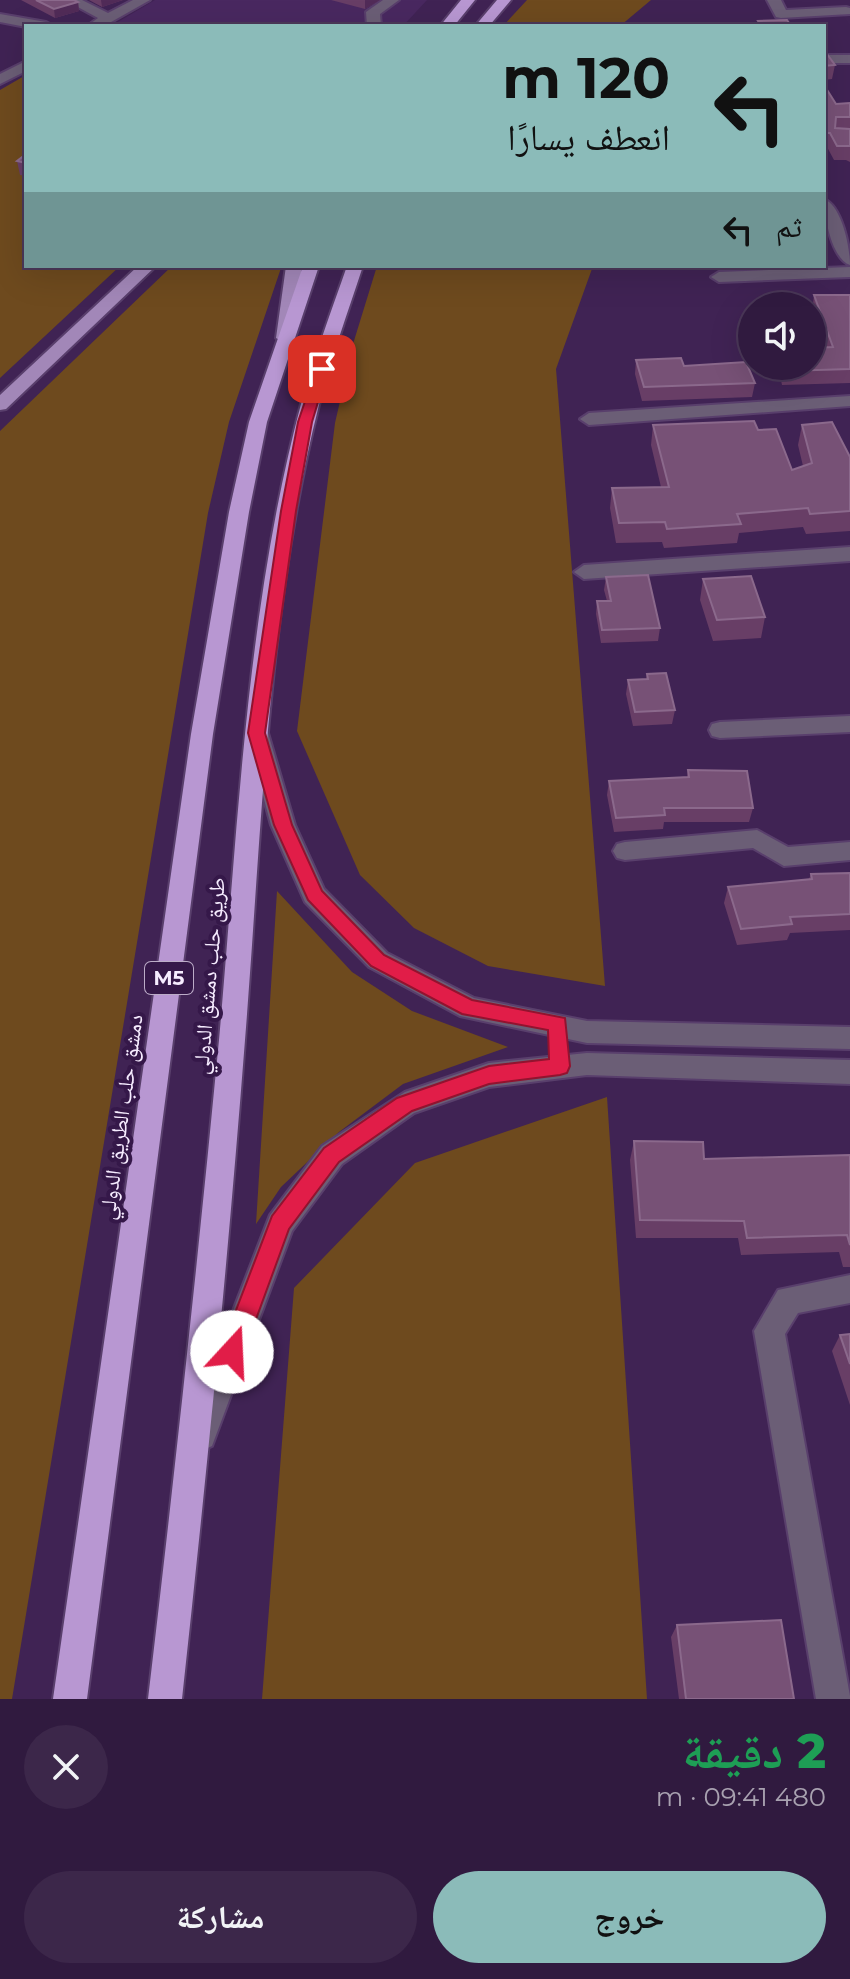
<!DOCTYPE html>
<html lang="ar">
<head>
<meta charset="utf-8">
<style>
  body { margin:0; font-family:Montserrat,"Noto Naskh Arabic",sans-serif; background:#3c274a; color:#f1f3f6; direction:rtl; height:100vh; display:flex; flex-direction:column; font-size:30px; white-space:nowrap }
  * { box-sizing:border-box; margin:0 }
  p { font-size:26px; color:#a8a1b0 }
  .icon { flex:none; width:44px; height:44px; fill:none; stroke:currentColor; stroke-width:2; stroke-linecap:round; stroke-linejoin:round }
  .map { position:relative; height:1699px; overflow:hidden; direction:ltr }
  .panel { display:flex; flex-direction:column; background:#301a3f; flex:1 }
  .panel>* { flex:none }
  .top-card { position:absolute; left:24px; top:24px; width:802px; height:244px; border-radius:0px; box-shadow:0 8px 32px #0002,0 0 0 2px #4b3859; direction:rtl; background:#8bbbb9; color:#111; overflow:hidden }
  .tools { position:absolute; left:738px; top:292px; display:grid; gap:16px }
  .tools a { display:grid; place-items:center; width:88px; height:88px; border-radius:50%; background:#301a3f; box-shadow:0 8px 32px #0002,0 0 0 2px #4b3859; font-size:40px }
  .pin { position:absolute; display:grid; place-items:center; width:68px; height:68px; color:#fff; margin:-34px; border-radius:16px; box-shadow:0 4px 12px #0006 }
  .me { position:absolute; width:88px; margin:-44px; rotate:20deg; stroke-linejoin:round; filter:drop-shadow(0 0 6px #0008) }
  .turn { display:flex; align-items:center; gap:28px; height:168px; padding:0 24px; font-size:36px }
  .turn .icon { width:104px; height:104px; stroke-width:2.5 }
  .turn b { display:block; font-size:56px; line-height:68px }
  .then { display:flex; align-items:center; height:76px; padding:0 24px; background:#0003; gap:16px; font-size:30px }
  .round { display:grid; place-items:center; flex:none; width:84px; height:84px; border-radius:42px; background:#3c274a }
  .summary { display:flex; align-items:center; justify-content:space-between; height:136px; padding:0 24px }
  h1 { font-size:48px; font-weight:800; line-height:60px; color:#1e9e55 }
  .cta { display:flex; gap:16px; margin-top:auto; padding:16px 24px }
  .cta a { flex:1; height:92px; border-radius:48px; background:#8bbbb9; color:#111; font-size:32px; font-weight:800; line-height:92px; text-align:center }
  .cta a+a { background:#3c274a; color:#f1f3f6 }
  .map>svg:first-child { display:block }
  .built { fill:#492860 }
  .green { fill:#6e4a1e }
  .lines { fill:none; stroke-linecap:round; stroke-linejoin:round }
  .minor-casing { stroke:#593f6c; stroke-width:4 }
  .major-casing { stroke:#593f6c; stroke-width:4 }
  .highway-casing { stroke:#593f6c; stroke-width:4 }
  .minor { fill:#6b5e76; fill-rule:evenodd }
  .major { fill:#a287b8; fill-rule:evenodd }
  .highway { fill:#b897d2; fill-rule:evenodd }
  .wall { fill:#683e66 }
  .shaded-wall { fill:#512b58 }
  .building { fill:#775176; stroke:#8b698c; stroke-width:2 }
  .route { fill:#e11d48; stroke:#92132f; stroke-width:2 }
  .labels { text-anchor:middle; dominant-baseline:central; stroke-width:8; stroke-linejoin:round; paint-order:stroke }
  .shield { fill:#351849; stroke:#bcacc8; stroke-width:2 }
  .shield-label { font-size:20px; font-weight:bold; fill:#f6ecff }
  .street-label { font-size:22px; fill:#f6ecff; stroke:#351849 }
</style>
</head>
<body>
<div class="map">
<svg width="850" height="1699" viewBox="0 0 850 1699">
  <rect width="100%" height="100%" fill="#402354"/>
  <path class="built" d="M155,0H427L403,26H111Z"/>
  <path class="green" d="M527,0H651L620,26H503Z
    M26,75V266H120L0,378V90Z
    M172,266L281,268L229,422L208,513L12,1699H0V431Z
    M377,266H593L556,369L605,986L488,966L414,928L360,875L297,731L335,423L353,344Z
    M277,891L352,972L412,1011L508,1047L403,1084L339,1132L281,1187L256,1224Z
    M607,1097L647,1699H262L294,1288L415,1163Z"/>
  <g class="lines">
    <defs>
      <path id="minor" d="M65,0H82L108,13L133,0H150L104,26H87L98,18Z
        M383,0H399L380,14L381,26H367L366,12Z
        M767,0H781L786,10L846,7L850,8V14L781,18L776,17Z
        M0,14L46,22L53,26L26,27L0,22Z
        M824,55H850V63H824Z
        M26,61V71L0,84V74Z
        M824,199C842,206 850,247 850,265C832,259 824,217 824,199Z
        M850,267V277L719,282L711,277L719,272Z
        M850,396V406L589,425L580,419L589,413Z
        M850,547V561L584,579L574,572L584,565Z
        M850,716V732L720,738L712,736L709,730L712,724L720,722Z
        M257,725L265,727L268,733L295,825L324,889L387,953L474,998L587,1021L850,1027V1049L587,1043L460,1016L369,967L305,902L271,825L246,733L249,727Z
        M757,830L788,847L850,842V860L784,866L753,848L625,860L617,858L613,851L617,844L625,842Z
        M587,1053L850,1060V1084L587,1075L489,1087L414,1113L342,1164L292,1231L212,1446L201,1451L190,1446L185,1435L270,1215L322,1146L405,1092L489,1063Z
        M850,1275V1303L798,1313L785,1334L850,1696V1699H816L754,1331L778,1290Z"/>
      <path id="major" d="M138,266H156L6,409L0,410V395Z
        M286,266H302L294,338L285,343L276,338Z"/>
      <path id="highway" d="M461,0H475L454,26H440Z
        M497,0H511L489,26H475Z
        M303,266H319L267,422L249,512L213,734L87,1699H53L191,734L229,512L249,422Z
        M347,266H363C348,312 331,358 319,405C267,611 262,829 245,1040C228,1260 206,1480 182,1699H148C174,1480 198,1260 219,1040C238,828 246,610 301,404C314,357 331,312 347,266Z"/>
    </defs>
    <use href="#minor" class="minor-casing"/>
    <use href="#major" class="major-casing"/>
    <use href="#highway" class="highway-casing"/>
    <use href="#minor" class="minor"/>
    <use href="#major" class="major"/>
    <use href="#highway" class="highway"/>
  </g>
  <path class="wall" d="M21,0H74L78,2L79,11L55,18Z
    M89,0H123L102,7Z
    M331,0H380L365,9Z
    M824,50L835,65L832,79L824,80Z
    M824,85L836,104L850,103V162L846,160H834L827,147H824Z
    M26,154V176L20,175L17,161Z
    M730,266H765L731,268Z
    M814,295H850V383L782,385L778,366H812L825,347L812,312Z
    M636,360L755,383L752,397L642,401L635,374Z
    M653,425L758,430L792,470L803,466L798,445L802,425L850,457V531L806,534L803,527L739,533L737,543L664,548L662,542L616,543L610,508L612,488L661,487L651,445Z
    M606,577L660,628L658,641L601,643L596,614L597,601H607L604,590Z
    M703,579L765,617L761,638L713,641L700,600Z
    M647,674L675,710L672,724L633,726L626,694L628,680L646,679Z
    M688,770L753,808L749,822H664L663,829L614,832L607,795L609,781L687,777Z
    M850,873V930L790,933L787,940L737,945L724,903L728,887L809,879L811,874Z
    M634,1141L704,1159L850,1155V1267H843L839,1252L741,1255L738,1238H636L630,1160Z
    M850,1334V1405L832,1351L840,1335Z
    M677,1625L794,1699H679L671,1637Z"/>
  <path class="shaded-wall" d="M101,0H123L102,7Z
    M365,0H380L365,9Z
    M78,2L79,11L55,18L54,9Z"/>
  <path class="building" d="M36,0H74L78,2L54,9Z
    M787,20L791,26H761L758,21Z
    M824,50L835,65L824,66Z
    M824,85L836,104L850,103V117H836L835,128L850,129V146H837L830,133H824Z
    M26,154V163L17,161Z
    M814,295H850V369L785,371L784,366H812V348L833,347Z
    M681,358L684,366L746,362L755,383L644,387L636,360Z
    M754,421L758,430L776,429L792,470L812,463L802,425L832,422L850,457V511L810,514L808,508L737,514L741,524L667,529L665,522L619,523L612,488L669,487L653,425Z
    M648,575L660,628L602,630L597,601H611L606,577Z
    M751,576L765,617L717,620L703,579Z
    M666,673L675,710L635,712L628,680L648,679L647,674Z
    M688,770L747,771L753,808H664L665,815L616,818L609,781L689,777Z
    M850,873V914L790,917L792,924L741,929L728,887L812,879L811,874Z
    M634,1141L703,1142L704,1159L850,1155V1245L847,1235L747,1238L744,1221L640,1220Z
    M850,1334V1364L840,1335Z
    M781,1620L794,1699H686L677,1625Z"/>
  <path class="route" d="M317,366L328,369L312,422L296,511L265,733L292,825L322,891L384,955L472,1000L565,1018L570,1066L567,1073L560,1075L489,1084L412,1111L339,1162L289,1229L244,1352L240,1360L232,1363L224,1360L220,1352L272,1216L324,1148L397,1098L489,1066L549,1059L548,1030L462,1014L371,966L308,900L274,825L248,733L281,511L298,422Z"/>
  <g class="labels">
    <rect class="shield" x="145" y="962" width="48" height="32" rx="6"/>
    <g class="shield-label">
      <text x="169" y="978">M5</text>
    </g>
    <g class="street-label">
      <text transform="translate(209 976) rotate(-85)">طريق حلب دمشق الدولي</text>
      <text transform="translate(121 1117) rotate(-82)">دمشق حلب الطريق الدولي</text>
    </g>
  </g>
</svg>
<div class="tools">
<a><svg class="icon" aria-label="sound" viewBox="0 0 24 24"><path d="M4 9h4l5-4v14l-5-4H4zM17 9q2 3 0 6"/></svg></a>
</div>
<div class="pin" style="left:322px;top:369px;background:#d93025"><svg class="icon" aria-label="arrive" viewBox="0 0 24 24"><path d="M6 21V4h12l-3 4 3 4H6"/></svg></div>
<svg class="me" style="left:232px;top:1352px" viewBox="-20 -20 40 40"><circle r="19" fill="#fff"/><path d="M0-13L10 11 0 6-10 11z" fill="#e11d48"/></svg>
<div class="top-card">
<div class="turn"><svg class="icon" aria-label="left" viewBox="0 0 24 24"><path d="M17 20v-9H6M10 6l-5 5 5 5"/></svg><div><b>120 m</b>انعطف يسارًا</div></div>
<div class="then">ثم<svg class="icon" aria-label="left" viewBox="0 0 24 24"><path d="M17 20v-9H6M10 6l-5 5 5 5"/></svg></div>
</div>
</div>
<section class="panel">
<div class="summary"><div><h1>2 دقيقة</h1><p>480 m · 09:41</p></div><a class="round"><svg class="icon" aria-label="close" viewBox="0 0 24 24"><path d="M6 6l12 12M18 6L6 18"/></svg></a></div>
<div class="cta"><a>خروج</a><a>مشاركة</a></div>
</section>
</body>
</html>
